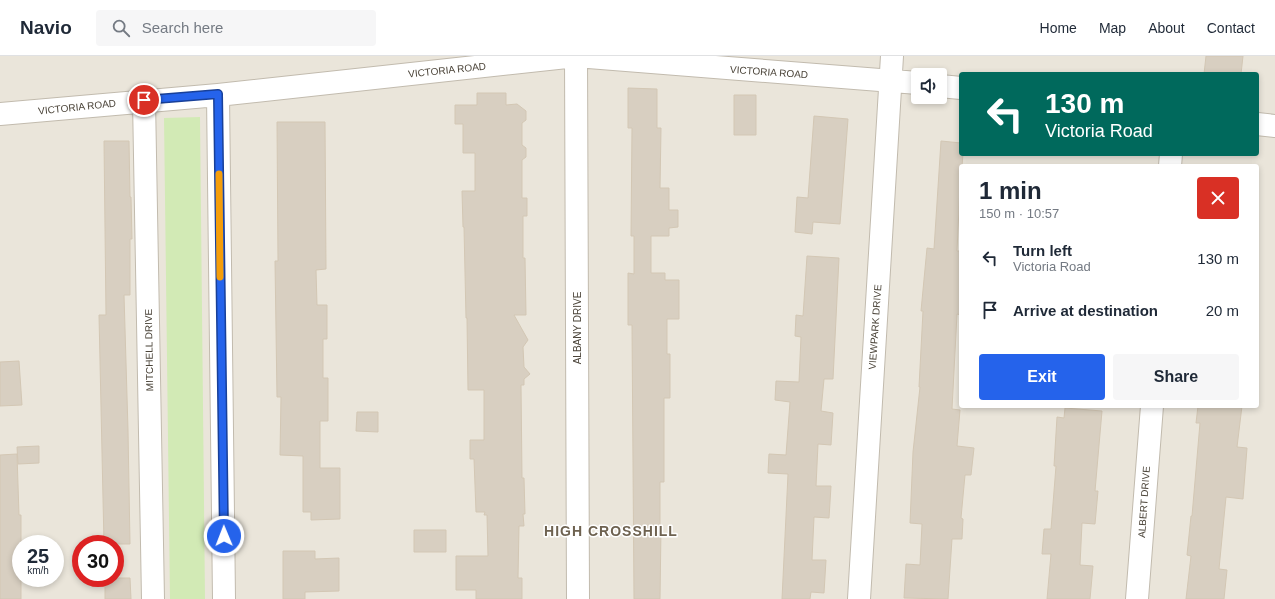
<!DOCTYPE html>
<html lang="en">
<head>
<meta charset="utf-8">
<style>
  body { margin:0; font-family:Helvetica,sans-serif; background:#f6f6f7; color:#1f2937; height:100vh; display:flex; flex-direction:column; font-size:15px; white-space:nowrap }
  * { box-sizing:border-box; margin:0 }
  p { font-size:13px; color:#747a83 }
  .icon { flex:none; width:22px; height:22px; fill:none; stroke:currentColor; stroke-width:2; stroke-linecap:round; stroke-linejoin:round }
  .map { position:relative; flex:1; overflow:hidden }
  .panel { position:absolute; left:959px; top:108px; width:300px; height:244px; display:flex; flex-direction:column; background:#fff; border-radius:4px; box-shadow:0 2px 6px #0003 }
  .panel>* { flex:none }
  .guide { position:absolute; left:959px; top:16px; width:300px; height:84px; border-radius:4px; box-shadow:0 2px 6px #0003; background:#00695c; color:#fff; overflow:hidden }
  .buttons { position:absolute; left:911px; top:12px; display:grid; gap:8px }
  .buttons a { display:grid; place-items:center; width:36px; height:36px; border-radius:4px; background:#fff; box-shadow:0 2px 6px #0003; font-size:20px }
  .speed { position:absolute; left:12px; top:479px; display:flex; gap:8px; font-size:20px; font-weight:700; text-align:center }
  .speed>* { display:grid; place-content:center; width:52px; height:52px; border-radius:50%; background:#fff; box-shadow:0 2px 6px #0003; line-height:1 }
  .speed small { font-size:10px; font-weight:400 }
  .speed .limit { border:6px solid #d22; background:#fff; color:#111 }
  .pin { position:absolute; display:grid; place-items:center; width:34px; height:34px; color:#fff; margin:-17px; border:2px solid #fff; border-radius:50%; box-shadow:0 1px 4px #0007 }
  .me { position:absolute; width:44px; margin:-22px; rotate:359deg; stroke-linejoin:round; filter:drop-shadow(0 0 3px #0008) }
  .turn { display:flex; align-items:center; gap:14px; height:84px; padding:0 20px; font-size:18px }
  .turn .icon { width:52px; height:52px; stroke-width:2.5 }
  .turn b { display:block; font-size:28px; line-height:34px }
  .round { display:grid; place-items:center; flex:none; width:42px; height:42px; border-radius:4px; background:#f6f6f7 }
  .summary { display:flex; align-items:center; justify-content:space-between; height:68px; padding:0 20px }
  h1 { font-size:24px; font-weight:700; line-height:30px }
  .action { display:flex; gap:8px; margin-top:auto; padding:8px 20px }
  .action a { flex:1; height:46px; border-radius:4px; background:#2563eb; color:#fff; font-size:16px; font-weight:700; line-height:46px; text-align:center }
  .action a+a { background:#f6f6f7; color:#1f2937 }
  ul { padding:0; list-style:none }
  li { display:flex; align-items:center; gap:12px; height:52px; padding:0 20px }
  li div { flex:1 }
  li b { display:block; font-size:15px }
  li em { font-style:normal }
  header { display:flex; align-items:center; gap:24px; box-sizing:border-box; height:56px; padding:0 20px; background:#fff; border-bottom:1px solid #e0e1e3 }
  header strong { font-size:19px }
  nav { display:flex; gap:22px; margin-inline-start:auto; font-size:14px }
  .search { width:280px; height:36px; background:#f6f6f7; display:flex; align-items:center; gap:10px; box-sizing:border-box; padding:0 14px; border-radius:4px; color:#747a83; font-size:15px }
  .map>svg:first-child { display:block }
  .residential { fill:#eae5da; fill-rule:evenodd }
  .green { fill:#d2eab5 }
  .building { fill:#d8cfc1; stroke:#d3c7b4 }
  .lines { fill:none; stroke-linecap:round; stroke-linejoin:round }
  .minor-casing { stroke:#c2bbae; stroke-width:24 }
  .minor { stroke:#fff; stroke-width:22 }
  .route-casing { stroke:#184099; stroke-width:10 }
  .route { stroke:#2563eb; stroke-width:7 }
  .slow { stroke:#f59e0b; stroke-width:7 }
  .labels { text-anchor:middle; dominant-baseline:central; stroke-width:3; stroke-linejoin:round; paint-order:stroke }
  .street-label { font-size:10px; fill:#4b4439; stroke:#fff }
  .district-label { font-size:14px; font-weight:bold; letter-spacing:1px; fill:#6e6250; stroke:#fff }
</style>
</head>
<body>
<header>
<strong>Navio</strong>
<div class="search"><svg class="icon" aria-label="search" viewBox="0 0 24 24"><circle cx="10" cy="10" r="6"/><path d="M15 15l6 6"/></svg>Search here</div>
<nav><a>Home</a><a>Map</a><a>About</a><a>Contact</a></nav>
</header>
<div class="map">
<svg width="1275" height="543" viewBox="0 0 1275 543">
  <rect width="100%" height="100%" fill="#f6f3ec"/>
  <path class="residential" d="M0,0H1275V543H0ZM961,18H1257V98H961ZM918,19H940V41H918ZM961,110H1257V350H961ZM21,488H55V522H21ZM81,488H115V522H81Z"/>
  <path class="green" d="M200,61L205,543H170L164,62Z"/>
  <path class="building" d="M1206,0H1243L1241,18H1204Z
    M628,32L657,33V72H661L660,132H669V154H678V171L669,172V180H651V217H665V224H679V263H667V298H670V342H664V426H660V472H661L660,543H634L632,269H628V217L634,218V180H631L632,72H628Z
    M477,37H506V49L517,48L526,55V64L522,67V89L526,92V101L522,104V142H527V160H523V202H525L526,259H514L528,284L523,291L524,311L530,318L524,323V329H521L522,422H524L525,458H523L524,470H519L518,522H522V543H476V534H456V500H488L487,459H484L485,456H476L474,403H470V384H484V334H468L467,262H466L464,171H463L462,135H475V97H463V68H455V49H477Z
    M734,39H756V79H734Z
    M814,60L848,63L840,168L813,166L812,178L795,176L797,141L808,142Z
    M277,66H325L326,213L316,214L317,249H327V283H323V322H328V365H320V412H340V463L311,464V456H303V400L280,399L281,341H277L275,205H278Z
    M104,85H129L130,141H131L132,183H130V239H124L128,374L130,488H104L99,259H106Z
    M941,85L961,87V98H963L962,110H961L957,195H961V259L957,258L952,353L960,354L957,390L974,392L971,419H965L961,462L963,463L962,483H952L948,543L904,542L906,508L920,509L922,468L910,467L913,396L920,331H919L923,255H921L927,192L934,193Z
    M807,200L839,202L833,323H824L821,355L833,357L831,389L818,388L816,430H831L829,462L814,461L812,504H826L824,537L811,536L810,543H782L788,418L768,417L769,398L786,399L790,346L775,344L776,325L799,326L801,281L795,280L796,259L803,260Z
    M19,305L22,349L0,350V306Z
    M1198,350H1242L1237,391L1247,392L1243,443L1226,441L1219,513L1227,514L1224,543H1186L1191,500L1187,499L1191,460H1192L1200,367H1196Z
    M1065,352L1102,355L1095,435H1098L1095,468L1082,467L1080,509L1093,510L1090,543H1047L1051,498H1042L1044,473H1051L1056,410H1054L1057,361L1064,362Z
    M357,356H378V376L356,375Z
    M39,390V407L18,408L17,391Z
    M17,398L19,459H21V543H0V399Z
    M414,474H446V496H414Z
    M283,495H315V503L339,502V535L305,536V543H283Z
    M105,522H130L131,543H105Z"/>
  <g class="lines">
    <defs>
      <path id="minor" d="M576,0L578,543
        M940,30L961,32
        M218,39L224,543
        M144,44L153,543
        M0,58L218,39L576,0L918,27
        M1257,68L1275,70
        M1170,110L1171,98
        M859,543L892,0
        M1137,543L1152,350"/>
    </defs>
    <use href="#minor" class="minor-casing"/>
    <use href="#minor" class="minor"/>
  </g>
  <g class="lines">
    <defs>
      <path id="route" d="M144,44L218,38L224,480"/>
    </defs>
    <use href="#route" class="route-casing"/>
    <use href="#route" class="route"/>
    <path class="slow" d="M219,118L220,221"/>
  </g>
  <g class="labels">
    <g class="street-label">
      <text transform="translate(447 14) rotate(-6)">VICTORIA ROAD</text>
      <text transform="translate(769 16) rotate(4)">VICTORIA ROAD</text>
      <text transform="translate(77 51) rotate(-6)">VICTORIA ROAD</text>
      <text transform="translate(875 271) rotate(-86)">VIEWPARK DRIVE</text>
      <text transform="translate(577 272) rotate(-90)">ALBANY DRIVE</text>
      <text transform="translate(149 294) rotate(-91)">MITCHELL DRIVE</text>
      <text transform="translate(1144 446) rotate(-86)">ALBERT DRIVE</text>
    </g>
    <g class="district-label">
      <text x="611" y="475">HIGH CROSSHILL</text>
    </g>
  </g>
</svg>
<div class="buttons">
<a><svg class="icon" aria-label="sound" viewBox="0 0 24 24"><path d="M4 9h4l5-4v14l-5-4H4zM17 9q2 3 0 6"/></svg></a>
</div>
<div class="speed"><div>25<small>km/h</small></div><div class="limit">30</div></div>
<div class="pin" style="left:144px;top:44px;background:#d93025"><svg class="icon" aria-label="arrive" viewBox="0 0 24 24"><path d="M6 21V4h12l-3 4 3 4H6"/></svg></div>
<svg class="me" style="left:224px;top:480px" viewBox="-20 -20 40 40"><circle r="17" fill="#2563eb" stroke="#fff" stroke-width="3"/><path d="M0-11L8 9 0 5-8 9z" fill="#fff"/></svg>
<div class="guide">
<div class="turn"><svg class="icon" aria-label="left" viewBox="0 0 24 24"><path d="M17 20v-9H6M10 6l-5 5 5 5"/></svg><div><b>130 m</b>Victoria Road</div></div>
</div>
<section class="panel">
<div class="summary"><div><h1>1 min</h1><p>150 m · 10:57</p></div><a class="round" style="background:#d93025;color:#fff"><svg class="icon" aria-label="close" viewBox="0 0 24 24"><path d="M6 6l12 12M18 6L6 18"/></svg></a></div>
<ul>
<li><svg class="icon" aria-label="left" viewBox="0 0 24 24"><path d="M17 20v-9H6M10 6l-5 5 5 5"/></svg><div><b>Turn left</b><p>Victoria Road</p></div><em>130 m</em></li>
<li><svg class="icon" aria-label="arrive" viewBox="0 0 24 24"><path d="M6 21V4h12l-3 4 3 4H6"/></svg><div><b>Arrive at destination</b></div><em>20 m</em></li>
</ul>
<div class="action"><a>Exit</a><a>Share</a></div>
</section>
</div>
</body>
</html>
